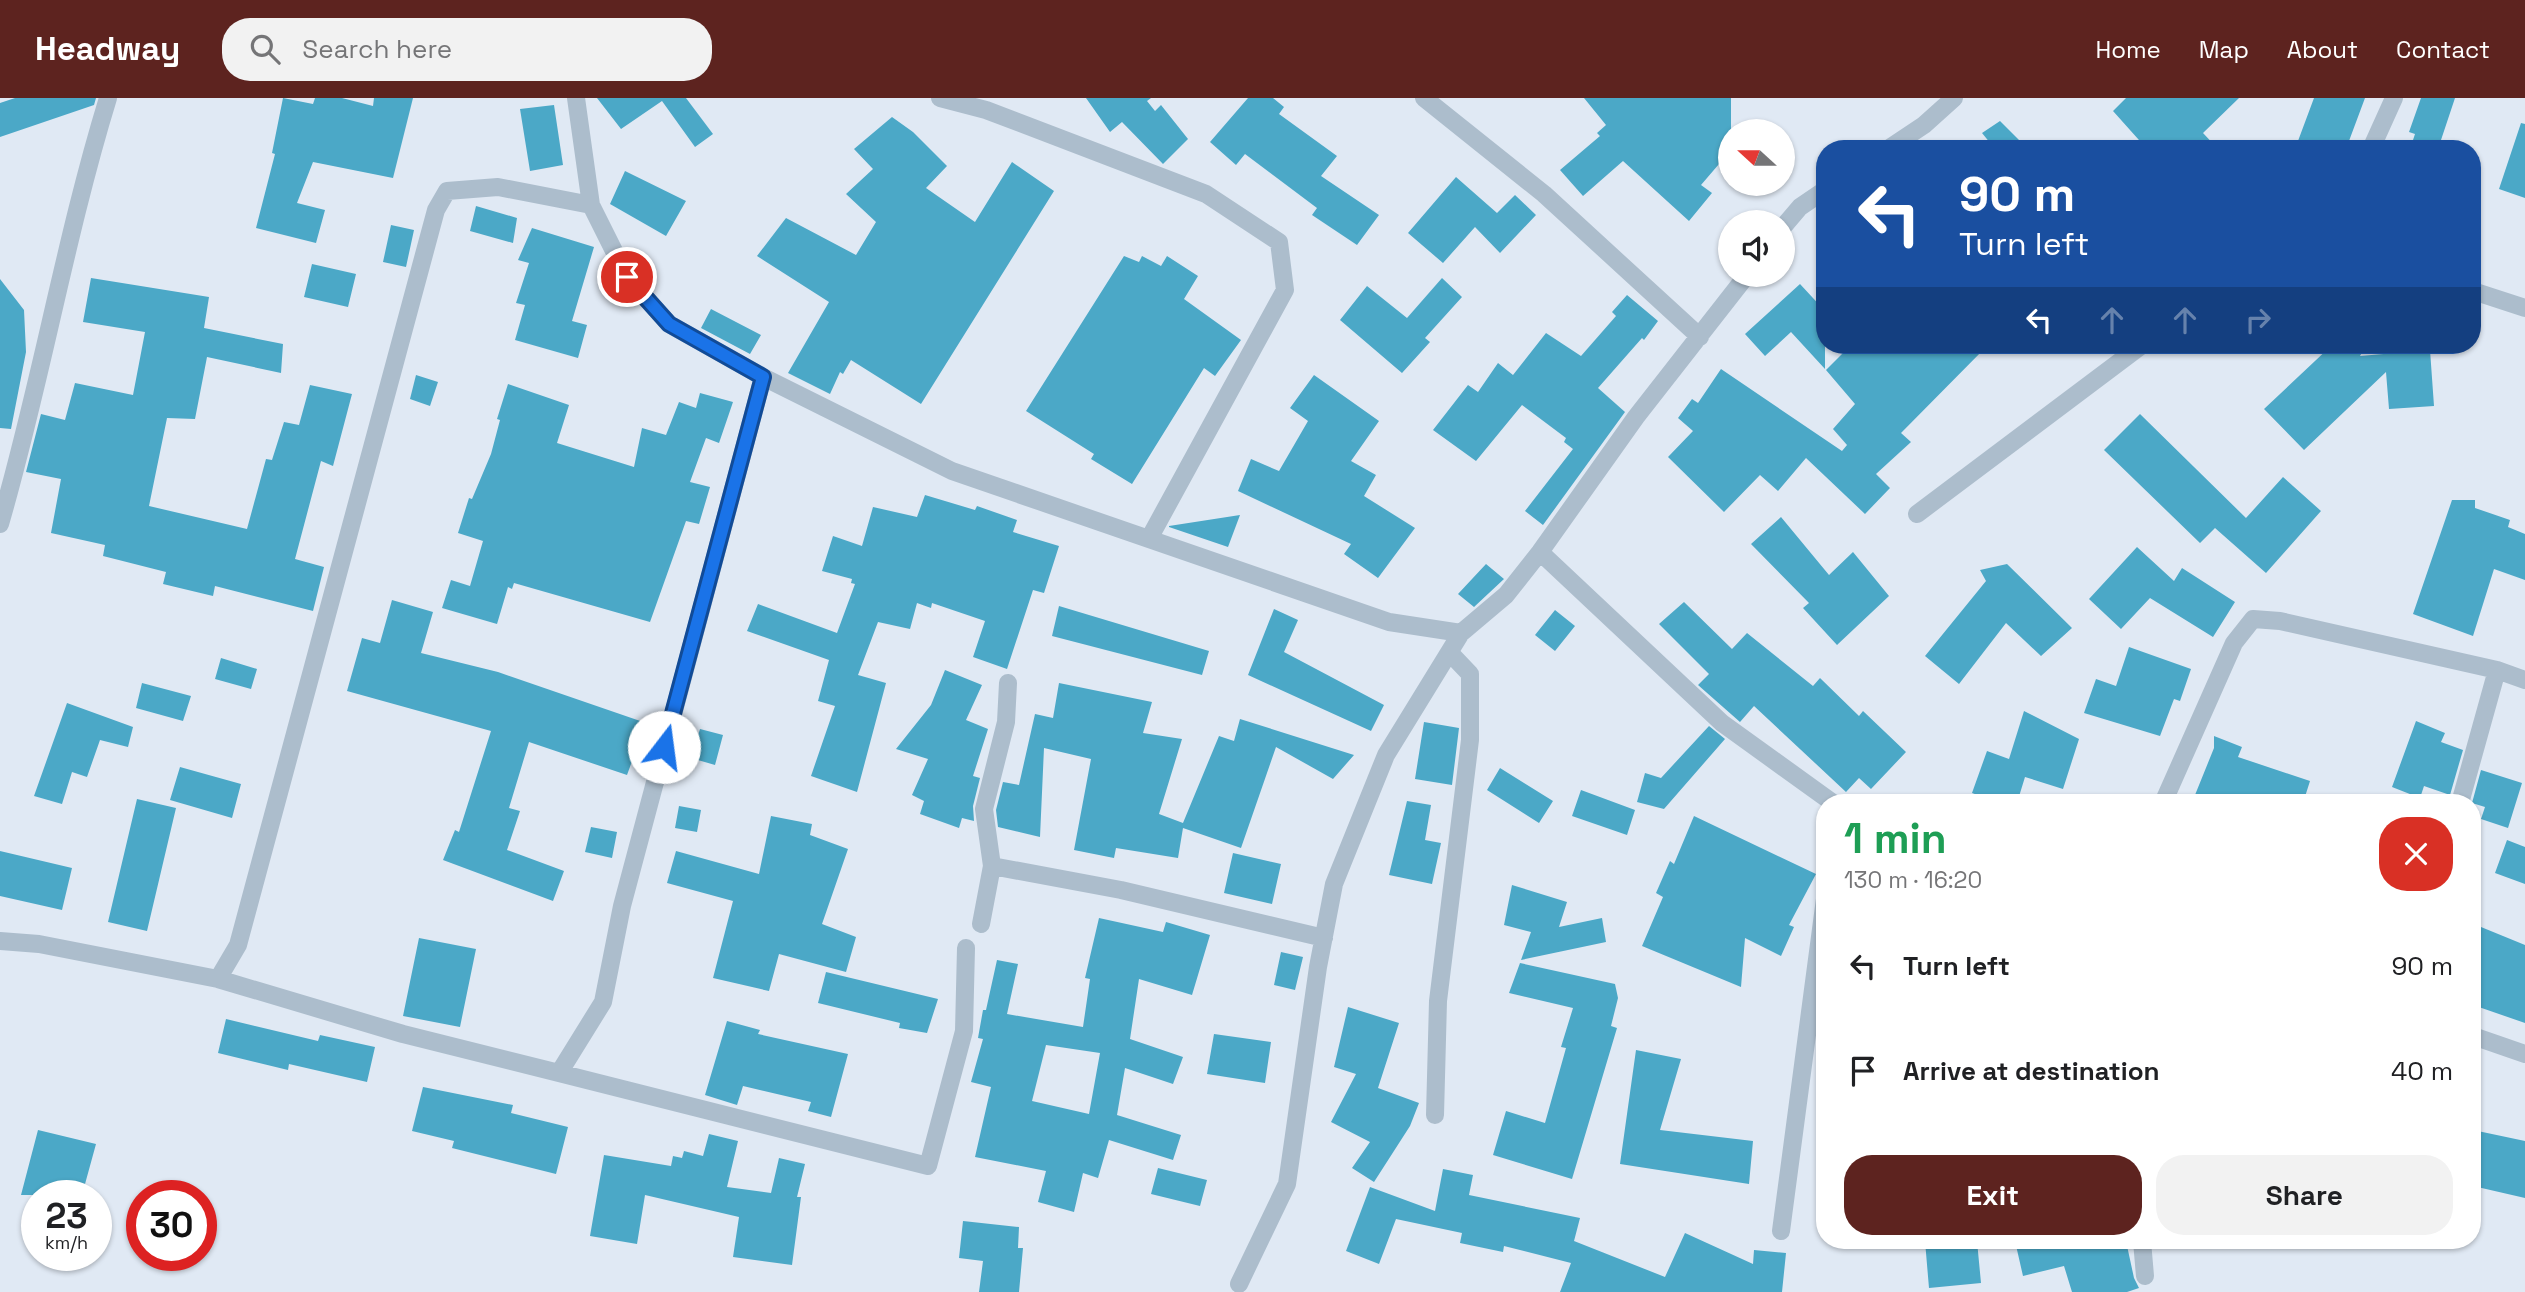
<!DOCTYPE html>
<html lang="en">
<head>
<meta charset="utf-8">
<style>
  body { margin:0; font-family:"Space Grotesk",sans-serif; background:#f2f2f2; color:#202124; height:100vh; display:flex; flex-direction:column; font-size:26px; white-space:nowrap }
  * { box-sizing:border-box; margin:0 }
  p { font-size:23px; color:#757577 }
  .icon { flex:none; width:38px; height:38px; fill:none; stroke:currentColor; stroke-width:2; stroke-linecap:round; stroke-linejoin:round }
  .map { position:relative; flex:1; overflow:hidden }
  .sheet { position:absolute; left:1816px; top:696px; width:665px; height:455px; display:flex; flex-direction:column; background:#fff; border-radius:28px; box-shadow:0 2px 5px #0004 }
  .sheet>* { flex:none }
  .top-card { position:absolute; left:1816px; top:42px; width:665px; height:214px; border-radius:28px; box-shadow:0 2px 5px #0004; background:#1a4fa0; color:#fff; overflow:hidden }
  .needle { width:46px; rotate:291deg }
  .fabs { position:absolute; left:1718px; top:21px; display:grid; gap:14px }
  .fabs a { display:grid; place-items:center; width:77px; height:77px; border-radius:50%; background:#fff; box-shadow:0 2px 5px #0004; font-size:35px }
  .speed { position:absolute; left:21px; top:1082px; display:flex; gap:14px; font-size:35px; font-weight:700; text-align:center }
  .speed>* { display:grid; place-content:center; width:91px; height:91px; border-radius:50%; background:#fff; box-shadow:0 2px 5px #0004; line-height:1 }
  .speed small { font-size:18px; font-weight:400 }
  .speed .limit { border:10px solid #d22; background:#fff; color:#111 }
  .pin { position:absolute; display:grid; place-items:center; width:60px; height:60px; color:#fff; margin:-30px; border:4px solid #fff; border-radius:50%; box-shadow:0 2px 7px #0007 }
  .me { position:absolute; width:77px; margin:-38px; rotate:15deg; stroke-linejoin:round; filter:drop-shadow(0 0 5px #0008) }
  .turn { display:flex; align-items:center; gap:24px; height:147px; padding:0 28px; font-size:32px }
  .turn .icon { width:91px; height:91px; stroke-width:2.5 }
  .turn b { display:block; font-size:49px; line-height:60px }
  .lanes { display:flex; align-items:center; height:66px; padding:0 28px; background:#0003; justify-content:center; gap:35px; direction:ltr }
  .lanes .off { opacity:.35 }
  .round { display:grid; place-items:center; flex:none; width:74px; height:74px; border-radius:28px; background:#f2f2f2 }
  .summary { display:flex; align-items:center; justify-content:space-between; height:119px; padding:0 28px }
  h1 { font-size:42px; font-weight:600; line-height:52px; color:#1e9e55 }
  .primary-button { display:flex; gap:14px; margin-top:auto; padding:14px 28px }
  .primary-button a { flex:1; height:80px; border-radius:28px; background:#5d231f; color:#fff; font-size:28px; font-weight:600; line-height:80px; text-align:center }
  .primary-button a+a { background:#f2f2f2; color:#202124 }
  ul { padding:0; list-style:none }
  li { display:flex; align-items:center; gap:21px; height:105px; padding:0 28px }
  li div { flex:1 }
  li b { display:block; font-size:26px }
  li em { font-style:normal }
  header { display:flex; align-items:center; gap:42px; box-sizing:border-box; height:98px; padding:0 35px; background:#5d231f; color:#fff }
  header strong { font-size:33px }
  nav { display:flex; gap:38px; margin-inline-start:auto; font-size:24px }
  .search { width:490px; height:63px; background:#f2f2f2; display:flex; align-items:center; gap:18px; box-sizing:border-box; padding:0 24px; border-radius:28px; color:#757577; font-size:26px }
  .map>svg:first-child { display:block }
  .building { fill:#4ba8c7; fill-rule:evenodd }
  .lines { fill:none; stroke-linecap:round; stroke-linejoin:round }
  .street { stroke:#acbdcc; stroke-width:18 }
  .route-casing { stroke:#114b97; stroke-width:18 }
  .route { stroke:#1a73e8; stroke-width:12 }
</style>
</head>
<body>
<header>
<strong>Headway</strong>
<div class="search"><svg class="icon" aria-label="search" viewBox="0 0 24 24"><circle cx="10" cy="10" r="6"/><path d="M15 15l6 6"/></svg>Search here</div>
<nav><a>Home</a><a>Map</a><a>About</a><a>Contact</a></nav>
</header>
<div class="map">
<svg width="2525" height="1194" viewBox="0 0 2525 1194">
  <rect width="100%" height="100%" fill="#e0e9f4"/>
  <path class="building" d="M15,0H96L94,7L0,39V5Z
    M283,0L313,6L315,0H342L373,8L374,0H413L393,80L313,64L297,105L325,112L316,145L256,130L275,56L272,55Z
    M597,0H686L713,36L695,49L662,3L621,31Z
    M1086,0H1151L1147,3L1155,13L1161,7L1188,41L1163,66L1122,24L1110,34Z
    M1248,0H1273L1284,9L1279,16L1337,58L1321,78L1379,117L1357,147L1312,117L1317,110L1245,56L1236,67L1210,44Z
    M1584,0H1731V52L1701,87L1712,95L1689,123L1623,63L1583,98L1560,72L1600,38L1597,35L1606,27Z
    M2126,0H2239L2203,35L2218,51H2147L2113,13Z
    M2314,0H2365L2346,51H2295Z
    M2421,0H2455L2438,51H2410L2415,36L2409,34Z
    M554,7L563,67L530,73L520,11Z
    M892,19L913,34L947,68L926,90L975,124L1012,64L1054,93L921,306L851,262L843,276L840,274L830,296L788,275L829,204L757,158L786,120L856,157L876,124L846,96L873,71L854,51Z
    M2000,23L2028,51H1995L1982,35Z
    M2521,25L2525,26V100L2499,91Z
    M625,73L686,103L666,138L610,106Z
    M1456,79L1497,115L1515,97L1536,117L1500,155L1475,129L1443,165L1408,135Z
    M476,108L517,120L513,145L470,133Z
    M391,127L414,132L406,169L383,164Z
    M532,130L594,149L572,223L587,227L578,260L515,242L525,207L516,205L529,165L518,162Z
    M1124,158L1139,164L1142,158L1161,168L1167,158L1198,178L1184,201L1241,242L1215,278L1204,270L1132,386L1091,361L1094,356L1026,313Z
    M312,166L356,176L348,209L304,199Z
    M91,180L209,199L204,230L283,246L281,275L207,259L195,321L167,320L149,408L247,431L266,361L272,362L284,324L299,327L310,287L352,296L333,368L321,363L295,461L324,469L313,513L215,488L213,498L163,486L166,474L103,458L105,447L51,435L61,381L26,374L41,316L65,322L75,285L133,297L145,234L83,224Z
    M1442,180L1462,199L1425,240L1430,244L1402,275L1340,222L1367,188L1407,220Z
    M0,181L24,212L26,254L11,331L0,330Z
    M1800,186L1825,213V271L1791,234L1765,258L1745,236Z
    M1627,197L1658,223L1644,242L1642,240L1598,290L1625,314L1543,427L1525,413L1573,351L1564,344L1566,340L1522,307L1476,363L1433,332L1468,287L1478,294L1498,265L1513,277L1546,235L1581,258L1616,218L1612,214Z
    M711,211L761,237L750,256L701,230Z
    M1851,247H1988L1901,335L1911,344L1876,376L1890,390L1865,416L1806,360L1778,393L1760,377L1724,414L1668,359L1693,333L1678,320L1692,301L1698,305L1721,271L1842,353L1847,347L1833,331L1855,306L1826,272Z
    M2332,247H2366L2360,258L2430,252L2434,308L2389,311L2386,274L2304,352L2264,311Z
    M416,277L438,284L430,308L410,301Z
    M1314,277L1379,323L1351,363L1376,377L1364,398L1415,430L1378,480L1344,456L1351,446L1238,393L1251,361L1279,373L1308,323L1290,310Z
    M508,286L569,307L557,345L634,369L642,330L666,337L679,304L696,310L700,295L733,304L719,345L706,340L690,384L710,389L699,426L686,423L650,524L514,485L512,491L508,489L497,526L442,510L451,482L470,488L483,443L458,435L469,400L472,401L491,356L500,322L497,321Z
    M2140,316L2246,420L2283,379L2321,413L2266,475L2215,430L2200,445L2104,352Z
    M925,397L975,412L977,408L1017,422L1013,434L1059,448L1044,495L1033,492L1007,571L973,559L985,523L932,505L931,510L917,505L910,531L878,524L858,577L886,585L857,694L811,678L835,608L818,603L829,562L747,533L758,506L837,535L855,486L851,485L852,481L822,473L833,438L862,448L873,409L917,419Z
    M2452,402H2475V410L2510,422L2508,429L2525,436V482L2494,471L2473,538L2413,516Z
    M1240,417L1228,449L1169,429V428Z
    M1781,419L1829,477L1853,454L1889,498L1837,547L1803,510L1809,505L1751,446Z
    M2137,449L2174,483L2182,470L2235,504L2213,539L2150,500L2121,531L2089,501Z
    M1486,466L1504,481L1474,509L1458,496Z
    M2007,466L2072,530L2041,558L2006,525L1959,586L1925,558L1986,483L1980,472Z
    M392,502L433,514L421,555L498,574L646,625L627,677L529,644L509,710L520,713L507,752L564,773L553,803L443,762L455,732L459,734L491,633L347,593L362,540L380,545Z
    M1684,504L1732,551L1747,535L1813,588L1820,580L1859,618L1863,613L1906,654L1871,691L1859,680L1846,694L1754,608L1740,624L1698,587L1709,576L1659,526Z
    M1059,508L1209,553L1202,577L1052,538Z
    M1274,511L1298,522L1284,554L1384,607L1371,633L1248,577Z
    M1555,512L1575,528L1555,553L1535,537Z
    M2129,549L2191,571L2180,603L2174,601L2160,638L2084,615L2096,581L2116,588Z
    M221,560L257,571L251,591L215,581Z
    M945,572L982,587L966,622L988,631L973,678L980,680L973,708L974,723L962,720L959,730L920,716L924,703L912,697L928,661L896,651L931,607Z
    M142,585L191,598L183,623L136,610Z
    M1059,585L1152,604L1143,635L1182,641L1159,716L1183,725L1219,638L1234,643L1240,621L1354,657L1333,681L1276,649L1241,750L1183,730L1178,760L1116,750L1114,760L1074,752L1091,661L1044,650L1040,739L998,729L996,712L1003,684L1019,687L1035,616L1053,620Z
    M67,605L133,629L128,649L100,642L87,679L72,674L62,706L34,698Z
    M2024,613L2079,641L2063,691L2025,679L2017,705H1999L1972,695L1987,653L2009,661Z
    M2416,623L2445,635L2441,644L2463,652L2450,697L2424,688L2420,700L2392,689Z
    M1424,624L1459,630L1452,687L1415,681Z
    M1709,628L1725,641L1664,711L1637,704L1645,675L1661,680Z
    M700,631L723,637L715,667L691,660Z
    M2214,638L2242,649L2238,659L2310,683L2303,705H2213L2195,697L2214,650Z
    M180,669L241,686L232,720L170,702Z
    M1500,670L1553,703L1539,725L1487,692Z
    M2481,672L2522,685L2508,730L2481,721L2485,709L2472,705Z
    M1581,692L1635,712L1627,737L1572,718Z
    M137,701L176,710L147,833L108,824Z
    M1407,703L1431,707L1425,742L1441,745L1432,786L1389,777Z
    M679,708L701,712L697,734L675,730Z
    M771,718L812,726L810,737L848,751L822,826L856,839L846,874L779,856L769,893L713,880L733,803L667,785L676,753L759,776Z
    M1694,718L1816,776L1789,827L1794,829L1781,858L1745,840L1741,889L1642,848L1663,799L1656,795L1670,763L1674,766Z
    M591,729L617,734L612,760L585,754Z
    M2507,742L2525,749V786L2495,775Z
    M0,753L72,770L62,812L0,798Z
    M1233,755L1281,766L1272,806L1224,795Z
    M1512,787L1567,804L1559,829L1602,820L1606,844L1521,862L1531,834L1504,827Z
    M1099,820L1163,834L1166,824L1210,837L1192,897L1139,881L1130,941L1183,959L1173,986L1125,970L1117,1017L1181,1037L1173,1062L1109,1042L1098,1080L1083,1075L1074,1114L1038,1104L1046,1073L975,1059L991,989L971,984L983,941L978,940L983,912H986L997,862L1018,866L1007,916L1083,929L1090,881L1085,880ZM1046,947L1100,955L1089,1016L1032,1003Z
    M2481,829L2525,847V925L2473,907V876L2481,852L2473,848Z
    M419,840L476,851L460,929L403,918Z
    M1281,854L1303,859L1295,892L1274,887Z
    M1520,865L1615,886L1618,900L1611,928L1617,930L1572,1081L1493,1057L1506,1013L1545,1025L1566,950L1561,949L1573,910L1509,895Z
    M826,874L938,901L927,935L899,930L900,925L818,905Z
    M1348,909L1399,925L1378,990L1419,1005L1410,1028L1374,1084L1352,1070L1370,1044L1331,1024L1356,976L1334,969Z
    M226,921L318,943L320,937L375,949L367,984L289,966L288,972L218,955Z
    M727,923L760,932L758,936L848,956L831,1019L808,1013L811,1004L743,988L737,1007L705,997Z
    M1214,936L1271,944L1265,985L1207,976Z
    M1636,952L1681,961L1660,1032L1753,1043L1749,1086L1620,1066Z
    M423,989L513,1007L511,1015L568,1029L556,1076L452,1050L454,1043L412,1033Z
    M38,1032L96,1046L82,1097H21Z
    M2473,1032L2525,1043V1100L2473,1088Z
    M709,1036L738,1043L727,1089L771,1095L779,1060L805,1066L797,1099H801L792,1167L733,1159L739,1119L645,1097L637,1146L590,1138L604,1057L671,1068L673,1058L682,1060L684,1053L703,1058Z
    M1158,1070L1207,1082L1200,1108L1151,1096Z
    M1443,1071L1473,1077L1469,1097L1580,1120L1574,1143L1665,1179L1685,1135L1753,1166L1754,1152L1786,1155L1782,1194H1560L1571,1165L1504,1148L1503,1154L1460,1145L1462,1135L1396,1121L1379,1166L1346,1153L1370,1089L1435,1113Z
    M963,1123L1019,1129L1018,1150H1023L1019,1194H979L983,1163L959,1160Z
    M1925,1143H1977L1981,1185L1929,1190Z
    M2015,1143H2126L2134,1180L2139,1190L2127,1194H2072L2064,1168L2023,1178Z"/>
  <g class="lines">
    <path class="street" d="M576,0L591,107L627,179L669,226L763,279L952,373L1389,524L1461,535
      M940,0L986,12L1206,96L1279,144L1285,192L1150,439
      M1424,0L1544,96L1700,239
      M1888,51L1924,27L1954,0
      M2371,51L2394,0
      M1783,129L1800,109L1825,92
      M2473,193L2525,210
      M1917,416L2142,247
      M0,426C41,285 65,140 108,0
      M1540,454L1722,625L1833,705
      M2163,705L2234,545L2253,521L2280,523L2497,572L2525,582
      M2460,705L2497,572
      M992,768L1121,792L1324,840
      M981,826L992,768L984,711L1006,624L1008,585
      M0,843L39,846L218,881L238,847L436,112L447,93L498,89L591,107
      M218,881L403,936L559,975L603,904L622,808L763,279
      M2473,938L2525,956
      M559,975L928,1068L964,933L966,850
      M1435,1017L1438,903L1470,642V576L1450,555
      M1781,1133L1825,801
      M2142,1143L2145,1178
      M1239,1186L1287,1086L1318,869L1334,786L1386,657L1461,535L1506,497L1540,454L1636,319L1747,177"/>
  </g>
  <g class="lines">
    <defs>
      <path id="route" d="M627,179L669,226L763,279L664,649"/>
    </defs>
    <use href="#route" class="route-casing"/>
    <use href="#route" class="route"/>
  </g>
</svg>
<div class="fabs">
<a><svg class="needle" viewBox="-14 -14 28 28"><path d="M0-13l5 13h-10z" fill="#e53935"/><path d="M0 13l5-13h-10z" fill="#757577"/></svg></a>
<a><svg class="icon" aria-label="sound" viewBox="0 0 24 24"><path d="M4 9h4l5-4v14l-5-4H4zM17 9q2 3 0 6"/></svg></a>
</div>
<div class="speed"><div>23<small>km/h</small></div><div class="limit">30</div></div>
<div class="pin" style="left:627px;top:179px;background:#d93025"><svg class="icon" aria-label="arrive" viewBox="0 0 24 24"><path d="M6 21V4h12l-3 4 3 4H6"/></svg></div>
<svg class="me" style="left:664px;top:649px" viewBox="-20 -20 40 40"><circle r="19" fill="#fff"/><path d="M0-13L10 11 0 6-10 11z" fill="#1a73e8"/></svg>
<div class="top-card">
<div class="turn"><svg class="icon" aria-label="left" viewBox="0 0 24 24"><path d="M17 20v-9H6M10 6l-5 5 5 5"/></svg><div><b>90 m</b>Turn left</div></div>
<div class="lanes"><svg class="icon" aria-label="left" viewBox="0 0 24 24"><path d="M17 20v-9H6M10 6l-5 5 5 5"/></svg><svg class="icon off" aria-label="ahead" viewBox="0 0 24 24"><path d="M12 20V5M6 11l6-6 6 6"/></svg><svg class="icon off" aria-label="ahead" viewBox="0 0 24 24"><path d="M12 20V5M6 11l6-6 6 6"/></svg><svg class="icon off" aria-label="right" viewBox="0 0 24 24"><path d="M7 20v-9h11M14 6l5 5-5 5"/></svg></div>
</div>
<section class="sheet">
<div class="summary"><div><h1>1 min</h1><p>130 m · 16:20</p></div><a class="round" style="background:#d93025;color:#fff"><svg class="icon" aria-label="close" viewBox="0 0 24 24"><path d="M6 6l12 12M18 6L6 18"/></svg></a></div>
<ul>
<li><svg class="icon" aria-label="left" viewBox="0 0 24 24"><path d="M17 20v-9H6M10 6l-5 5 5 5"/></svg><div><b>Turn left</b></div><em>90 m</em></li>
<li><svg class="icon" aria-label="arrive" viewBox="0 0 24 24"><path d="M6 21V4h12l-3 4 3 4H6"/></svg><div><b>Arrive at destination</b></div><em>40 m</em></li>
</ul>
<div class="primary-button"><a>Exit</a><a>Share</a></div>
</section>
</div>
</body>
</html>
